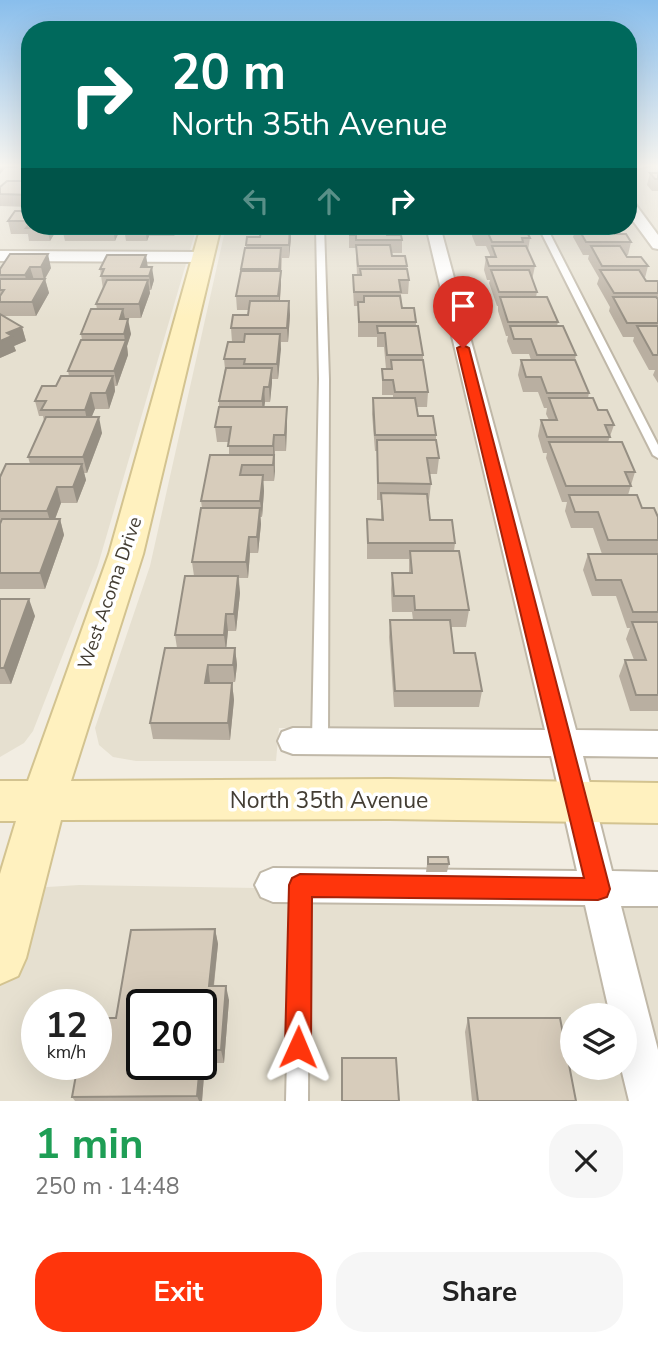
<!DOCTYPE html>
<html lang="en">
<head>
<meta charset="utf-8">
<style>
  body { margin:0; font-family:"Nunito Sans",sans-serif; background:#f6f6f6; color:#222; height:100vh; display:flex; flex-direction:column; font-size:26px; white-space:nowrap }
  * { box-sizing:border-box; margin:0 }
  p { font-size:23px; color:#767676 }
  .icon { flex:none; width:38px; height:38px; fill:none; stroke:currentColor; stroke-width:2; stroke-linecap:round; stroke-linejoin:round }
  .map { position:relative; height:1101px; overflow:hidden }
  .panel { display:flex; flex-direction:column; background:#fff; flex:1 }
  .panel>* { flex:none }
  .guide { position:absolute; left:21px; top:21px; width:616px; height:214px; border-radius:28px; box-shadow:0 7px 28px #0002; background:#00695c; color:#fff; overflow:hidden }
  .buttons { position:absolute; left:560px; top:1003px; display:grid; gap:14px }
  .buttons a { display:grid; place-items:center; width:77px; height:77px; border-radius:50%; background:#fff; box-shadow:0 7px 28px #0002; font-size:35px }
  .speed { position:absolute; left:21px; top:989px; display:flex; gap:14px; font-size:35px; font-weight:700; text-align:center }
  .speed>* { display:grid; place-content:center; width:91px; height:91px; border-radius:50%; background:#fff; box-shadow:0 7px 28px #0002; line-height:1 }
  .speed small { font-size:18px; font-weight:400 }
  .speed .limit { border:4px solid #111; border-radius:10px; background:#fff; color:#111 }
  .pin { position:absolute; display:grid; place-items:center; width:60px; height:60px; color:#fff; margin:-72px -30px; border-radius:50% 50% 50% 0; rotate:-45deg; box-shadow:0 0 7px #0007 }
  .pin .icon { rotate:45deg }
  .me { position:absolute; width:77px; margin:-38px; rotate:1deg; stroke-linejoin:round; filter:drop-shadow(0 0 5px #0008) }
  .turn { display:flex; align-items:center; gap:24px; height:147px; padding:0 35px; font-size:32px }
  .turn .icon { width:91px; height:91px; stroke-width:2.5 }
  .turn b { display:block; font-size:49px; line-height:60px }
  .lanes { display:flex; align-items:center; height:66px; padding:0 35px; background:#0003; justify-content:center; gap:35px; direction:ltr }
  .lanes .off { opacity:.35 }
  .round { display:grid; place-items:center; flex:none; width:74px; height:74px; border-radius:28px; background:#f6f6f6 }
  .headline { display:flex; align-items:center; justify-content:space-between; height:119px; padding:0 35px }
  h1 { font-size:42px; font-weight:700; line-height:52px; color:#1e9e55 }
  .primary-button { display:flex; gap:14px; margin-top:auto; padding:14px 35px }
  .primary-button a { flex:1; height:80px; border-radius:28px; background:#ff350c; color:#fff; font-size:28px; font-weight:700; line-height:80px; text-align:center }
  .primary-button a+a { background:#f6f6f6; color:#222 }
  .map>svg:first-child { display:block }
  .residential { fill:#e6e0d0; fill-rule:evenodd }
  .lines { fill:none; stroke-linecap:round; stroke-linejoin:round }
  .lane-casing { stroke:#c0b8a8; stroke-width:4 }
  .street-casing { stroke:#c0b8a8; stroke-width:4 }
  .secondary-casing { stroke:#d3c390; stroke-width:4 }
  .lane { fill:#fff; fill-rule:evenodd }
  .street { fill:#fff; fill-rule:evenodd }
  .secondary { fill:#fff1bf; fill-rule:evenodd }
  .wall { fill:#b9afa1 }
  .shaded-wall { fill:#968f83 }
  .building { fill:#d7ccbb; stroke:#968f83; stroke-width:2 }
  .route { fill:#ff350c; stroke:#a62208; stroke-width:2 }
  .labels { text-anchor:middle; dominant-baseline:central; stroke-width:7; stroke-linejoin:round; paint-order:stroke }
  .street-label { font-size:19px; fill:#433d33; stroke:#fff }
  .near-street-label { font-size:23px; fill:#433d33; stroke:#fff }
</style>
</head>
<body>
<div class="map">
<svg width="658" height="1101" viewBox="0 0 658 1101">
  <rect width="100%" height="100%" fill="#f2ede2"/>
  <path class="residential" d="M0,165H30V226H197L98,565L33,731L24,743L0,757Z
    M628,165H658V731L279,728L276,761H136L113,757L99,745L95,728L150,566L226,226H628Z
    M79,885L658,895V1101H0V890ZM37,1004H96V1064H37ZM142,1004H201V1064H142ZM572,1015H625V1068H572Z"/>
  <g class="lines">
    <defs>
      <path id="lane" d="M316,226H324L329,379L328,741L325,746L320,747L315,746L312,741L319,379Z
        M538,226H546L658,445V458L653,455Z
        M300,878L306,880L309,886L308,1101H286L291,886L294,880Z"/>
      <path id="street" d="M628,165H651L628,171Z
        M628,200L633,201L658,235V249L653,248L628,214Z
        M426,226H440L576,730L658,731V757L583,756L612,871L658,872V906H621L658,1050V1101H629L621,1068H625V1015H610L585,905L273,902L261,897L255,885L261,873L273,868L577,871L551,756L293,754L282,750L278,741L282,732L293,728L545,730Z
        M0,251L203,252L211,257L203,262L0,261Z"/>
      <path id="secondary" d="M201,226H221L143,554L71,781L389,779L658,783V823L389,819L61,820L26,958L18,976L0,984V874L16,821H0V781H28L109,554Z"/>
    </defs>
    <use href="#lane" class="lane-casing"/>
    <use href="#street" class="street-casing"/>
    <use href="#secondary" class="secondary-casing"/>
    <use href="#lane" class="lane"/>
    <use href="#street" class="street"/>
    <use href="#secondary" class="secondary"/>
  </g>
  <path class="wall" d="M0,165H19L17,168H5L0,174Z
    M658,170V191H652L647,185L650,173H657Z
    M27,181V184H30V207L0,206V185V187Z
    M30,211V226H59L50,241H29L28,234H11L8,221Z
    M118,226L119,232L115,241H65L62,228Z
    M125,226H178L174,236H149L147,241H126L124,228Z
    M248,226H290L291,238L289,258H282L280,301H289L290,315L288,342H281L278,379H272L270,402H265L264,407L287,423L286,451H275L274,481H263L264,491L262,517H260L261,524L258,553H250L248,578H239L240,593L236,631H228L226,648H235L237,665L235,682H210V683H232L234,700L230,740L153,739L150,723L177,648L175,635L194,576L192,562L202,508L201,501L229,455V442H217L215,427L219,407V401L225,369L224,359L232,342L231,328L248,315L249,310H237L236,296L246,248V245L260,237L261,235H249Z
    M349,226H390L389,233L386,232L387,235L402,240V253H392V256L407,266L409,280L408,294H401L402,308L416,322V326L423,355V360L428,392L427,407H417L418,416L436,435V440L439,458L437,474H429L431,484L429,500H428L430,520L455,543L454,551L469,610L466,627H450L454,653L482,691L479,707H394L389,637L390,620H413L412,612H392L391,590L392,573H409V559H367V519L381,520V500H377V451H375L372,414L373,398H393V395H382V369H386L384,347H377V337H358V306H354L353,289V275H357L356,253V248H349Z
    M473,226H515L516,228L530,238L528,250L535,266L532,280L537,292L536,297L558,322L557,326L576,355L575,360L589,393L588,398L614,425L608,442L635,472L628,495L642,508L658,517V711H630L619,676L625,660H634L626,639L630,628H627L616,596H592L583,570L588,554H602L593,528H571L565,511L567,502H562L546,458L547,453H543L538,436L541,420H549L546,414L547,408H544L538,392H523L518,375L521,360H531L529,354H512L507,341L508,336H506L498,311V306H497L489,283L490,280H487L484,270L486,257H490V255L486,246H476L472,236Z
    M569,226H610L615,234L631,242L628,255H626L627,257L648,266L645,278L658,293V383L653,375L655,370H649L633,341L634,337H623L609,311L610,307L597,284L599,278L588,259L589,255H583L573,237L574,234Z
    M10,254L51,268L45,279L49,293L36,316H3L22,327L26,341L14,346L16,351L0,358V269Z
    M147,267L154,280L151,290H149L150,293L141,318H125L131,334L127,346L128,355L117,386H115V391L109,409H95L91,417L102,433L87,473H84L86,480L77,503H61L55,519H60L64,535L45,589H0V477L30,464L28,457L44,421L43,416H39L35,401L69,376L68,371L82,340L81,334L97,309L96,304L103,289L100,269Z
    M0,599L35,616L11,684H0Z
    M428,857L449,864L447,872H426Z
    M215,929L218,944L214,986L229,1000L224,1063H205L202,1101H75L72,1097L116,1018Z
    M468,1018L576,1101H472L465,1032Z"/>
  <path class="shaded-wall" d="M0,165H5V168L0,174Z
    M49,226H59L50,241L47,228Z
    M114,226H118L119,232L115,241L113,228Z
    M146,226H148L149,236L147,241L145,228Z
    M173,226H178L174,236Z
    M290,226L291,238L289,258V245Z
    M281,248V285L279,310V269Z
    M48,254L51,268L44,280L41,267Z
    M146,255L148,268L141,267Z
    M30,267L34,280L28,289L25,275Z
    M152,267L154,280L151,290L149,276Z
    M45,279L49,293L36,316L32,302Z
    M148,280L150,293L141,318L139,304Z
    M289,301L290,315L288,342L287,328Z
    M123,309L126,323L120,319Z
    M128,319L131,334L127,346L128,355L117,386L114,371L125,342L124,334Z
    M22,327L26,341L14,346L16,351L0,358V341L7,333Z
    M280,334L281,349L278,379L277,364Z
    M272,368V383L270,402L269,387Z
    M113,376L115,391L109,409L106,393Z
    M264,387L265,402L263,417L262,401Z
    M91,393L95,409L88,426L85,410Z
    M287,407V423L286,451L285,435Z
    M99,417L102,433L87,473L83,457Z
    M274,435L275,471L274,481L273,446Z
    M82,464L86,480L77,503L73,487Z
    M263,475L264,491L262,517L260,501Z
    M57,487L61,503L52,527L47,511Z
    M260,508L261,524L258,553L257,537Z
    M60,519L64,535L45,589L40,573Z
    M249,537L250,553L248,578L246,562Z
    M238,576L240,593L236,631L234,614Z
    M29,599L35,616L11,684L4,668Z
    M226,614L228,631L226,651L224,635Z
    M235,648L237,665L235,682L233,665Z
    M208,665L210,682L207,700L205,683Z
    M232,683L234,700L230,740L228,723Z
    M215,929L218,944L212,1000L209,986Z
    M226,986L229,1000L224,1063L221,1050Z
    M202,1050L205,1063L202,1101H199L197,1096Z"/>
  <path class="building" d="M650,173H658V179H655Z
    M7,181H27L24,184H30V195L0,194V187Z
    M15,211H30V221H8Z
    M30,223V226H49L47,228H26Z
    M64,226H114L113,228H62Z
    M125,226H146L145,228H124Z
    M262,226H290L289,245H246L247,237H260Z
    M349,226H385L387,235H401L402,240H356V235H350Z
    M475,226H515L516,228H525L530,238H522L523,242H492L488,233H477Z
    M577,226H610L615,234H626L631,242H586Z
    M356,245H390L392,256H405L407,266H358Z
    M492,246H526L535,266H489L486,257H496Z
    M591,246H620L627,257H641L648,266H602Z
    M245,248H281L279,269H241Z
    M10,254H48L41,267H30L25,275H0V269Z
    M107,255H146L141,267H152L149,276H101L104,269H100Z
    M360,269H407L409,280H399L401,292H354L353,275H361Z
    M491,270H529L537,292H499Z
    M600,270H639L646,281H658V293H614Z
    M241,271H281L278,296H236Z
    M0,279H45L32,302H0V296L4,290H0Z
    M107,280H148L139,304H96Z
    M364,296H400L402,308H414L416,322H359L358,302H364Z
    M500,297H547L558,322H508Z
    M613,297H656L658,299V323H627Z
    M250,301H289L287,328H231L233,315H248Z
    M91,309H123L120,319H128L124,334H81Z
    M0,314L22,327L7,333L12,336L0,341Z
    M377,326H418L423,355H387L385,333H378Z
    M510,326H563L576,355H537L531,339H514Z
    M637,326H658V355H653Z
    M245,334H280L277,364H244L245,359H224L228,342H244Z
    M81,340H126L114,371H68Z
    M391,360H423L428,392H395L393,380H383L382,369H392Z
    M521,360H575L589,393H547L541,377H526Z
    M226,368H272L269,387H264L262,401H219Z
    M61,376H113L106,393H91L85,410H41L46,401H35L42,386H56Z
    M373,398H415L418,416H433L436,435H375Z
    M549,398H593L598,410H607L614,425H605L610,437H547L541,420H557Z
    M219,407H287L285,435H274L273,446H228L231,427H215Z
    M46,417H99L83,457H28Z
    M377,440H436L439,458H427L431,484L378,483Z
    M549,442H622L635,472H625L631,486H566Z
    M210,455H274L273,465H242L240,475H263L260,501H201Z
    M6,464H82L73,487H57L47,511H0V477Z
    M381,493L427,494L430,520H452L455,543H368L367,519L383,520Z
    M569,495H637L642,508H654L658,517V540H608L598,512H575Z
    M201,508H260L257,537H249L246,562H192Z
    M2,519H60L40,573H0V524Z
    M410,551H459L469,610H415L414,596H394L392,573H412Z
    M588,554H658V612H633L621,580H596Z
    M185,576H238L234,614H226L224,635H175Z
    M0,599H29L4,668H0Z
    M390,620H450L454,653H475L482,691H395Z
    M632,622H658V695H636L625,660H646Z
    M165,648H235L233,665H208L205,683H232L228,723H150Z
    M428,857H448L449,864H428Z
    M215,929L209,986H226L221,1050H202L201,1056V1004H142V1064H200L197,1096L72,1097L78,1064H96V1018H116L131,930Z
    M468,1018H560L576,1101H478Z
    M342,1058H396L399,1101H342Z"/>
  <linearGradient id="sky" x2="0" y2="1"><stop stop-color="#89beec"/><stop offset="0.52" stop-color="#f9f7f2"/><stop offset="1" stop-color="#f9f7f2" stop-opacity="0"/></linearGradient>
  <rect width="658" height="319" fill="url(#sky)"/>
  <path class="route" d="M463,345L469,348L610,889L607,897L598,900L312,897L311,1047L307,1056L298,1060L289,1056L285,1047L289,885L292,878L300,874L584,878L457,348Z"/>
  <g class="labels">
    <g class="street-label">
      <text transform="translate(110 593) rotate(-71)">West Acoma Drive</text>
    </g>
    <g class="near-street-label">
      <text x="329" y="800">North 35th Avenue</text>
    </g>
  </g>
</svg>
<div class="buttons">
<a><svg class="icon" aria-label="layers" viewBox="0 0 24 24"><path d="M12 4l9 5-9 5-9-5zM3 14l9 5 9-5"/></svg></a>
</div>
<div class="speed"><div>12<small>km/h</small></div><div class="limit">20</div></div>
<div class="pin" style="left:463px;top:348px;background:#d93025"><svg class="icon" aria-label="arrive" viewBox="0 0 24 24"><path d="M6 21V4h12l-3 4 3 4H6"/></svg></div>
<svg class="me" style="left:298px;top:1047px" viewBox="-20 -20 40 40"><path d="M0-17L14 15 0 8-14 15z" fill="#ff350c" stroke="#fff" stroke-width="4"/></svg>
<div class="guide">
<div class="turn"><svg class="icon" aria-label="right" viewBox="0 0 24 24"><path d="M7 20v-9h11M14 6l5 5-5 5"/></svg><div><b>20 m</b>North 35th Avenue</div></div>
<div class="lanes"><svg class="icon off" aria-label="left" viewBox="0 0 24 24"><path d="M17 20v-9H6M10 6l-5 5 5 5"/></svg><svg class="icon off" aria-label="ahead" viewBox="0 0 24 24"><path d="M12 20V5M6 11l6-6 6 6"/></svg><svg class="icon" aria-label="right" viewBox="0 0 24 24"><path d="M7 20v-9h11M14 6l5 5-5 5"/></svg></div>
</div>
</div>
<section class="panel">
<div class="headline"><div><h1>1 min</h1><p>250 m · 14:48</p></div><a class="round"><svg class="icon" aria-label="close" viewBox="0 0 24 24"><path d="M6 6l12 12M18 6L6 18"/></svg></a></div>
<div class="primary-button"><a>Exit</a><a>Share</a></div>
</section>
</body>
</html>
